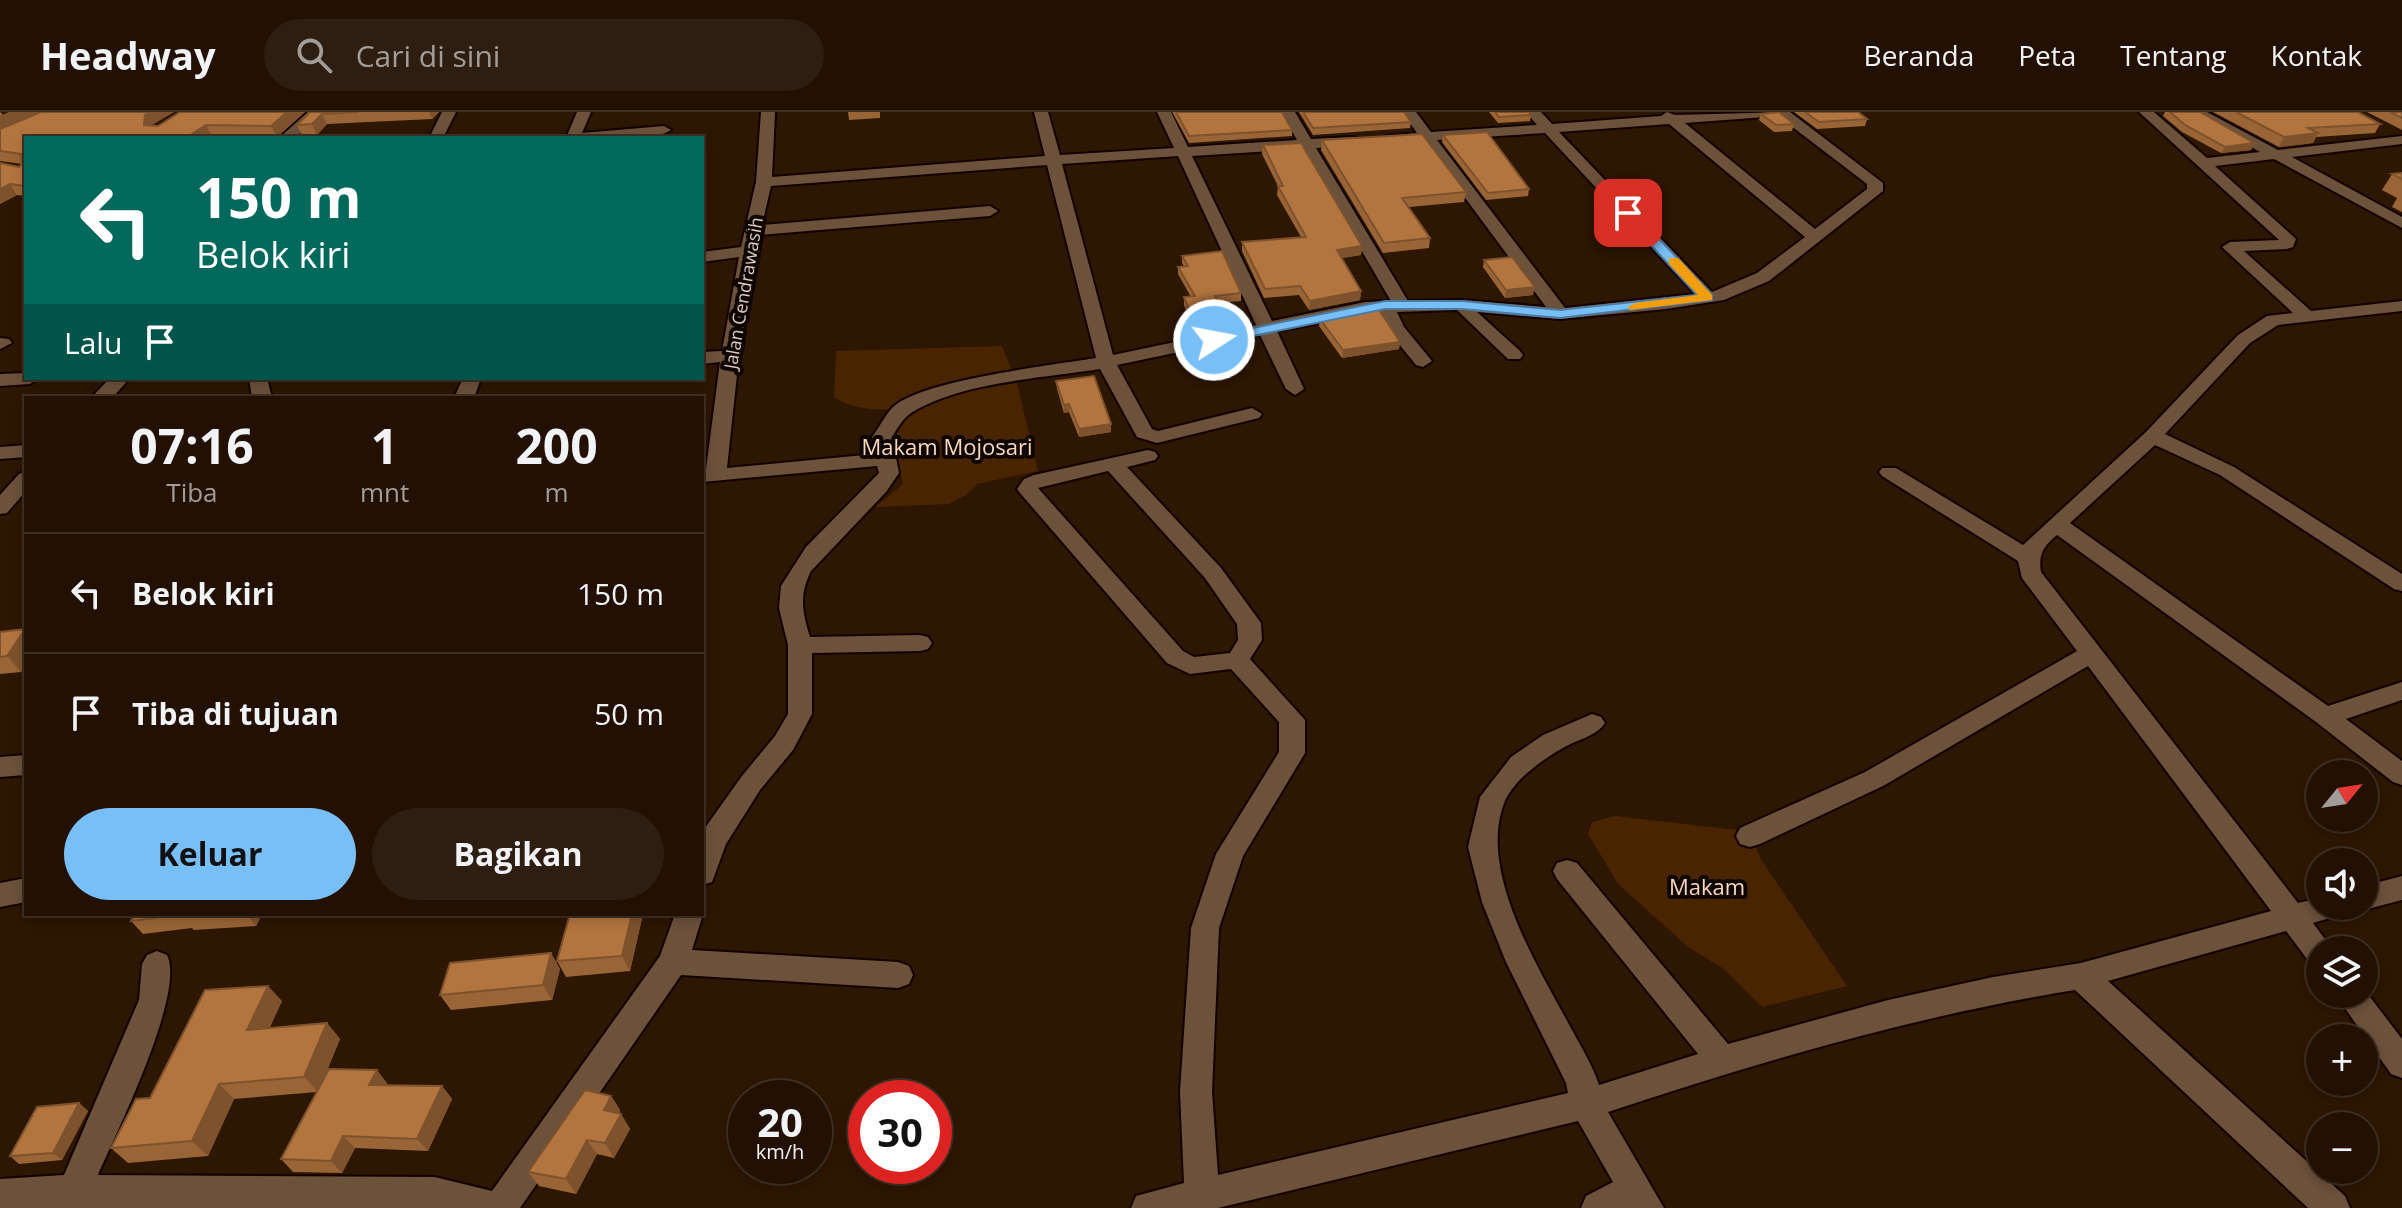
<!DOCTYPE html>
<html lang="id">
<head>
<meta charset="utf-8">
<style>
  body { margin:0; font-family:"Open Sans",sans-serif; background:#2e1e11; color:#f1f3f6; height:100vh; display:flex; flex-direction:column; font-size:30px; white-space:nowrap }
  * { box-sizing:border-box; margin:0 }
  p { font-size:26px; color:#a29d99 }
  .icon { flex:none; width:44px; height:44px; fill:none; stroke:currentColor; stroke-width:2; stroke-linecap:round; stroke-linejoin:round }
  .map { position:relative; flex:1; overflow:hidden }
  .sheet { position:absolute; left:24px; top:284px; width:680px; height:520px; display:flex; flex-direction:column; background:#221002; border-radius:0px; box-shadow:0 4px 12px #0003,0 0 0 2px #3f3024 }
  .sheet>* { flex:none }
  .hud { position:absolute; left:24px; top:24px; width:680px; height:244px; border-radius:0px; box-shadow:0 4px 12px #0003,0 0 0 2px #3f3024; background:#00695c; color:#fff; overflow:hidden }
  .needle { width:52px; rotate:60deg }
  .fabs { position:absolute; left:2306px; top:648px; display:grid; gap:16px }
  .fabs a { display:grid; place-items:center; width:72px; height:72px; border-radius:50%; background:#221002; box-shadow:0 4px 12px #0003,0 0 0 2px #3f3024; font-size:40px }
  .speed { position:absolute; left:728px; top:968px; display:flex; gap:16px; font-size:40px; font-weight:700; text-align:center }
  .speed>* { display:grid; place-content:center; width:104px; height:104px; border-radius:50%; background:#221002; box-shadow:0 4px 12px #0003,0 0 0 2px #3f3024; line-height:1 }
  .speed small { font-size:20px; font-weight:400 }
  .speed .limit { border:12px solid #d22; background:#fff; color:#111 }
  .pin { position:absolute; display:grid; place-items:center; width:68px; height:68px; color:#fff; margin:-34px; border-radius:16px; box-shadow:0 4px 12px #0006 }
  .me { position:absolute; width:88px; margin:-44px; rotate:79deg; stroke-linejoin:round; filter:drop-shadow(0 0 6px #0008) }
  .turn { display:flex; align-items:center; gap:28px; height:168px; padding:0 40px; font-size:36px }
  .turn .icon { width:104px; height:104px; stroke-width:2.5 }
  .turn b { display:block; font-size:56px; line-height:68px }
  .then { display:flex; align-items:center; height:76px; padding:0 40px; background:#0003; gap:16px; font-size:30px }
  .eta { display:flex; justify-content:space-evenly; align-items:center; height:136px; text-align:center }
  .eta b { font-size:48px; font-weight:700; line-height:56px }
  .button { display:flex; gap:16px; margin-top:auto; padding:16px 40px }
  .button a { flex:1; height:92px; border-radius:48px; background:#78bff7; color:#111; font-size:32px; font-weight:700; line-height:92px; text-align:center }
  .button a+a { background:#2e1e11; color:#f1f3f6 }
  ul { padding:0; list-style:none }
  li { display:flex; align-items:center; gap:24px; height:120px; padding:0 40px; border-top:2px solid #3f3024 }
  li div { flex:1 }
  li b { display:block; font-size:30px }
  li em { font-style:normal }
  header { display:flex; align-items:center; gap:48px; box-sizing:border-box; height:112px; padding:0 40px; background:#221002; border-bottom:2px solid #3f3024 }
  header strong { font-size:38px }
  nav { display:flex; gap:44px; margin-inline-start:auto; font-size:28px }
  .search { width:560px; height:72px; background:#2e1e11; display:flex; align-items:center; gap:20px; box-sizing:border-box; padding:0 28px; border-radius:44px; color:#a29d99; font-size:30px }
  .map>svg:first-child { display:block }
  .green { fill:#492400 }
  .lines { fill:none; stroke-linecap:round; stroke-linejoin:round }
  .minor-casing { stroke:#140200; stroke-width:4 }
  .minor { fill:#6c513b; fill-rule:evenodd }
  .wall { fill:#9a6536 }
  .shaded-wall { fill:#7d522c }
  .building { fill:#b3753f; stroke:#7d522c; stroke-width:2 }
  .route { fill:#78bff7; stroke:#4e7ca1; stroke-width:2 }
  .slow { fill:#f59e0b }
  .labels { text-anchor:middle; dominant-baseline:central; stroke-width:8; stroke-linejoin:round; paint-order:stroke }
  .far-street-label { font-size:18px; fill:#decec2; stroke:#0e0501 }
  .park-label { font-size:22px; fill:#fcd9bd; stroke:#0e0501 }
</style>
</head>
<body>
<header>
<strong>Headway</strong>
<div class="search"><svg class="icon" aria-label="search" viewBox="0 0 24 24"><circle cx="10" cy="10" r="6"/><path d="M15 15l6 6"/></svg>Cari di sini</div>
<nav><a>Beranda</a><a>Peta</a><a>Tentang</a><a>Kontak</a></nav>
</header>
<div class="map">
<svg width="2402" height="1096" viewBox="0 0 2402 1096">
  <rect width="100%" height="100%" fill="#2d1602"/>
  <path class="green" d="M1002,234L1014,263C962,279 883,317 834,285L836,239Z
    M1017,271L1038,359L977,372L966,383L948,392L875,395L903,372C901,361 894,346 895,335C897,281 978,277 1017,271Z
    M1615,704L1737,718L1754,730L1762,749L1847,874L1762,895L1724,857L1688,835L1618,772L1588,722L1592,710Z"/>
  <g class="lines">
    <defs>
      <path id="minor" d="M308,0H323L295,26H279Z
        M442,0H456L443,26H429Z
        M577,0H591L582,21L664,14L671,18C653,31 590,26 566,26Z
        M761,0H775L772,65L1045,44L1034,0H1048L1060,43L1174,36L1157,0H1171L1188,35L1297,28L1281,0H1295L1311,27L1354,25L1361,29L1354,33L1316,36L1408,189L1462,188L1546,195L1423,29L1386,30V24L1417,21L1402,0H1416L1431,20L1537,13L1526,0H1541L1552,12L1661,4L1667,0L1675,3L1790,0L1883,71V79L1769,169L1724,188L1666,197L1560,207L1477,200L1520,239L1523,243L1520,247H1508L1457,198L1397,200L1404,215L1432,249L1423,255L1416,253L1390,221L1379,200L1277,219L1304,277L1295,283L1286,277L1260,223L1117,253L1152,317L1158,319L1252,296L1262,302L1259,306L1157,331L1137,325L1100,257C1043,266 961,270 911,301C903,306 897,317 892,325L899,361L886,380L811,459C799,483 802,500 810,525L920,523L928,525L932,531L928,537L920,539L812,541V602L793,638L760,678L726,732L712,770L702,773V720L742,664L775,624L788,602V533L779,496L781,474L806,435L879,361L877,354L702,370V358L706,357L720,250L702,252V240L722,239L739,145L702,150V140L741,135L756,70ZM1778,4L1867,72V77L1815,117L1685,11ZM1669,12L1805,125L1757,161L1712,180L1559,20ZM1545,21L1695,182L1565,196L1437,28ZM1302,37L1391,189L1365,190L1272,209L1192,44ZM1178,44L1256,213L1113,243L1062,52ZM1047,53L1096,246C1053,253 922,268 893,295C885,303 879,316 872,325L875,342L727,356L739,244L760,123L990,104L998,99L990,94L762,113L771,74Z
        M2139,0H2154L2207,46L2260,40L2190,0H2207L2278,38L2402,24V32L2292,45L2402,105V116L2274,47L2215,54L2296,127L2293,135L2287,137L2244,139L2311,199L2402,189V199L2278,213L2250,231L2165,322L2234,355L2402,462V479L2394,477L2220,363L2155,333L2070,411L2328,594L2402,570V588L2346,607L2402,649V673L2393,670L2316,610L2057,423C2044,434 2038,442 2041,460L2298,791L2320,786V794H2347L2343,802L2313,811L2333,838H2320V855L2310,851L2286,819L2108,869L2345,1084L2350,1096H2308L2075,878C1915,904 1762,949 1608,1000L1664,1096H1581L1586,1084L1613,1070L1578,1009L1218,1096H1131L1136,1084L1184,1071L1180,980L1191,816L1216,742L1279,640V610L1231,557L1190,562L1167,551L1020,381L1017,377L1024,367L1034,363L1148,338L1155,340L1158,344L1155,348L1127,355L1221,456L1261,511L1262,528L1250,547L1305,608V641L1243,744L1219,816L1212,980L1218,1063L1568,981L1566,971L1506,850L1482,790L1468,735L1480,685L1511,645L1543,623L1592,602L1601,605L1605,611C1597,624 1576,628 1563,636C1543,647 1515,667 1505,689C1476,758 1540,858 1572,918C1581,935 1593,954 1599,973L1698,942L1557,767L1553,759L1557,751L1567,748L1577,751L1728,932L1888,888L1993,865L2081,851L2271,799L2088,554L1883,674L1760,732L1750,735L1740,732L1736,724L1740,716L1865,660L2077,539L2022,466L2018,449L1882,364L1879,360L1882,356H1896L2023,433L2146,320L2238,223L2267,204L2293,201L2222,135L2230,130L2279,128ZM1108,359L1205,466L1237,512L1238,528L1230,541L1194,545L1183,539L1038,376Z
        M0,226L9,227L12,231L0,237Z
        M26,261V266H39L30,272L0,274V262Z
        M110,266H130L112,286H91Z
        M249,266H267L272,286H252Z
        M463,266H481L474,286H454Z
        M26,333V345L0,347V335Z
        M26,360V379L7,401L0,402V383L19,362Z
        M26,643V663L0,665V645Z
        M2402,764V788L2364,798L2354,794H2364V774Z
        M26,766V790L0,795V771Z
        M702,799L703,802L692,838L898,850L909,854L913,863L909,872L898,876L681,863L520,1096H0V1067L64,1063L139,888L142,852L147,843L157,839L167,843C186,881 116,1021 98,1063L435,1065L492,1079L660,844L675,802H702Z
        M2364,877L2402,927V966L2391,962L2335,882H2364Z"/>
    </defs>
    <use href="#minor" class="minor-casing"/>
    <use href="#minor" class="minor"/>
  </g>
  <path class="wall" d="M0,0L13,12L41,0H174L150,14H158L305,0L277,25L212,24L208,26H26V84L17,83L0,92V51L19,55L22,52L0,49V50Z
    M310,0H439L432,7L327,12L317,23L302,24L297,13Z
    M848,0H880V6L849,8Z
    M1172,0H1282L1292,18V24L1189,31Z
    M1299,0H1404L1411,10L1410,16L1313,23Z
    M1489,0H1529L1531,3L1530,9L1498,11Z
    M1794,0H1858L1867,7L1865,14L1817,17Z
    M2165,0H2200L2254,31L2251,38L2221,41L2182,20L2163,4Z
    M2213,0H2358L2380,12L2375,21L2316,25L2313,31L2279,35Z
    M2367,0H2402V18Z
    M1761,2L1794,12L1792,19L1774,20L1759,8Z
    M1443,23L1529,77L1528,84L1486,88L1442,30Z
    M1322,28L1466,80L1464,90L1409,95L1430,126L1429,136L1383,141L1321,38Z
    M1263,33L1362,134L1361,143L1342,146L1361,179L1360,188L1309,198L1299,183L1264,186L1242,139V130L1301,125L1277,83L1278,74L1262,42Z
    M2402,61V100L2392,95L2397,86L2382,78L2392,62Z
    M1182,144L1241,181V189L1218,191L1226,216L1196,223L1184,193V185H1191L1178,162V155L1184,154L1182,151Z
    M1484,148L1533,183L1505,186L1483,155Z
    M1320,207L1400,230L1399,237L1342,246L1319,214Z
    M1202,226L1241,251L1209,256L1202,238Z
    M1056,269L1111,312V320L1079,325L1069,300L1064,301L1057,277Z
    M25,517L26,552L21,560L0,562V520Z
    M135,802H262L256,814L194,818L192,816L143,822L131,809Z
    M570,802H643L630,859L566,865L557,849Z
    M551,841L560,857L552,888L451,898L440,883Z
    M282,889L269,916L327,911L340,927L322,971H387L386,973L442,974L452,987L428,1039L355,1036L342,1061L293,1060L281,1047L317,980L234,987L208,1044L128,1051L111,1036L150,986Z
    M611,984L620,998L619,1002H621L630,1017L614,1046L597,1042L576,1082L539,1074L528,1060Z
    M79,991L88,999L62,1048L19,1052L10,1044Z"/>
  <path class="shaded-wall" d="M9,0H39L0,18V4Z
    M150,0H174L151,13H144L145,3Z
    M287,0H305L277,25L271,14Z
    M429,0H439L432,7Z
    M322,2L327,12L317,23L312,12Z
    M206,13L212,24L208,26H186Z
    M2318,21L2313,31L2279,35L2284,25Z
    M2254,31L2251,38L2221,41L2225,35Z
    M10,72L17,83L0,92V77Z
    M1362,134L1361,143L1336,147L1337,138Z
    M1535,175L1533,183L1505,186L1506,178Z
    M1361,179L1360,188L1309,198L1310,189Z
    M1226,209V216L1196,223V215Z
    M1400,230L1399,237L1342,246L1343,238Z
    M1241,239V251L1209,256V244Z
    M1069,292V300L1064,301V293Z
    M1111,312V320L1079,325V317Z
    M25,517L26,552L21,560L7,544Z
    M246,802H262L256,814Z
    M632,802H643L630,859L622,844Z
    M551,841L560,857L552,888L543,873Z
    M268,874L282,889L262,933L247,918Z
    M327,911L340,927L318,980L304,965Z
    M377,958L387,971L380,986L369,973Z
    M219,972L234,987L208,1044L192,1029Z
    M442,974L452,987L428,1039L417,1027Z
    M611,984L620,998L613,1013L604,998Z
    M79,991L88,999L62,1048L53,1041Z
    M621,1002L630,1017L614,1046L605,1031Z
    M343,1024L355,1036L342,1061L331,1049Z
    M587,1028L597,1042L576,1082L566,1067Z"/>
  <path class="building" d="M41,0H150L145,3L144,13L158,14L180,0H287L271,14L206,13L186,26H26V74L10,72L0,77V51L19,55L22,52L21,42L0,39V17Z
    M310,0H358L322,2L312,12L297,13Z
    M1176,0H1282L1292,18L1189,24Z
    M1303,0H1404L1411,10L1313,16Z
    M1495,0H1529L1531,3L1499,5Z
    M1779,0L1794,12L1776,13L1761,2Z
    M1805,0H1858L1867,7L1819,10Z
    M2170,0H2200L2254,31L2225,35L2185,13Z
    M2236,0H2358L2380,12L2308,16L2318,21L2284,25Z
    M2390,0H2402V6Z
    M1487,20L1529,77L1488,81L1443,23Z
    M1422,22L1466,80L1402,86L1430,126L1384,131L1322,28Z
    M1301,31L1362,134L1337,138L1361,179L1310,189L1300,174L1265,177L1242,130L1306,125L1278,74H1283L1263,33Z
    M2402,61V67L2392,62Z
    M1222,139L1241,181L1215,184L1226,209L1196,215L1184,185L1195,184L1178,155L1188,154L1182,144Z
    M1512,145L1535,175L1506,178L1484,148Z
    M1378,196L1400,230L1343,238L1320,207Z
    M1233,220L1241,239L1209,244L1202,226Z
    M1094,264L1111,312L1079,317L1069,292L1064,293L1056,269Z
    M25,517L7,544L0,545V520Z
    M135,802H232L183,805L184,802L131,809Z
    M570,802H632L622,844L557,849Z
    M551,841L543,873L440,883L450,851Z
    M268,874L247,918L327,911L304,965L219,972L192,1029L111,1036L136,987L150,986L205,878Z
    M329,957L377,958L369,973L442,974L417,1027L343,1024L331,1049L281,1047Z
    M585,978L611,984L604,998L621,1002L605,1031L587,1028L566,1067L528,1060Z
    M79,991L53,1041L10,1044L37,995Z"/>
  <path class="route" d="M1623,98H1632L1712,183V188L1560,206L1462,197H1385L1214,232L1207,228L1214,224L1385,189H1462L1560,198L1697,183L1623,103Z"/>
  <path class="slow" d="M1669,146H1678L1712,183V188L1630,198L1628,195L1635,191L1698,183L1669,152Z"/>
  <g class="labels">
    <g class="far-street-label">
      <text transform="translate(743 181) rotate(-80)">Jalan Cendrawasih</text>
    </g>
    <g class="park-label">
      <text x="947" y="334">Makam Mojosari</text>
      <text x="1707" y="774">Makam</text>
    </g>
  </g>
</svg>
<div class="fabs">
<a><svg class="needle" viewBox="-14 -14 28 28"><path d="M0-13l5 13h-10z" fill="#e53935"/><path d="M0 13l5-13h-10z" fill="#a29d99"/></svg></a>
<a><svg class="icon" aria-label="sound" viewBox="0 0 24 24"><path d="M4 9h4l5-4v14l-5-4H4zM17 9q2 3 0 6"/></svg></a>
<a><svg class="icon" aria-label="layers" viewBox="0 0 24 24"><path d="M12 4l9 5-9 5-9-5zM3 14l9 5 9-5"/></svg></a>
<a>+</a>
<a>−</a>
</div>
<div class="speed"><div>20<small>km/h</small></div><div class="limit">30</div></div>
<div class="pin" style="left:1628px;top:101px;background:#d93025"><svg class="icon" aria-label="arrive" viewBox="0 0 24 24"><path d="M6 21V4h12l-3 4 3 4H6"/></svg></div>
<svg class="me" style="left:1214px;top:228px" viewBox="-20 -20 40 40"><circle r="17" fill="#78bff7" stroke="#fff" stroke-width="3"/><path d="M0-11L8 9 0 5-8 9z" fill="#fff"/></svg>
<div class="hud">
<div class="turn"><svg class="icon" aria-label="left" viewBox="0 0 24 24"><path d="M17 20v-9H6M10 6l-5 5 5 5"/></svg><div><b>150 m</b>Belok kiri</div></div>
<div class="then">Lalu<svg class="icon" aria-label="arrive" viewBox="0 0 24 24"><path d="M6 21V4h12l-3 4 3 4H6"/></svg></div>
</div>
<section class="sheet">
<div class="eta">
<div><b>07:16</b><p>Tiba</p></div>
<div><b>1</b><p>mnt</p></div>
<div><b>200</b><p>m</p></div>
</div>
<ul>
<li><svg class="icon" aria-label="left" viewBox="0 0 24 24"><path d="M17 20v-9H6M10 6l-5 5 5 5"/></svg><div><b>Belok kiri</b></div><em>150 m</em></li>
<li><svg class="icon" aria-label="arrive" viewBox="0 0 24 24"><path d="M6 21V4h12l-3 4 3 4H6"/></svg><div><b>Tiba di tujuan</b></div><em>50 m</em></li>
</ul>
<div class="button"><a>Keluar</a><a>Bagikan</a></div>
</section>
</div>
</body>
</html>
